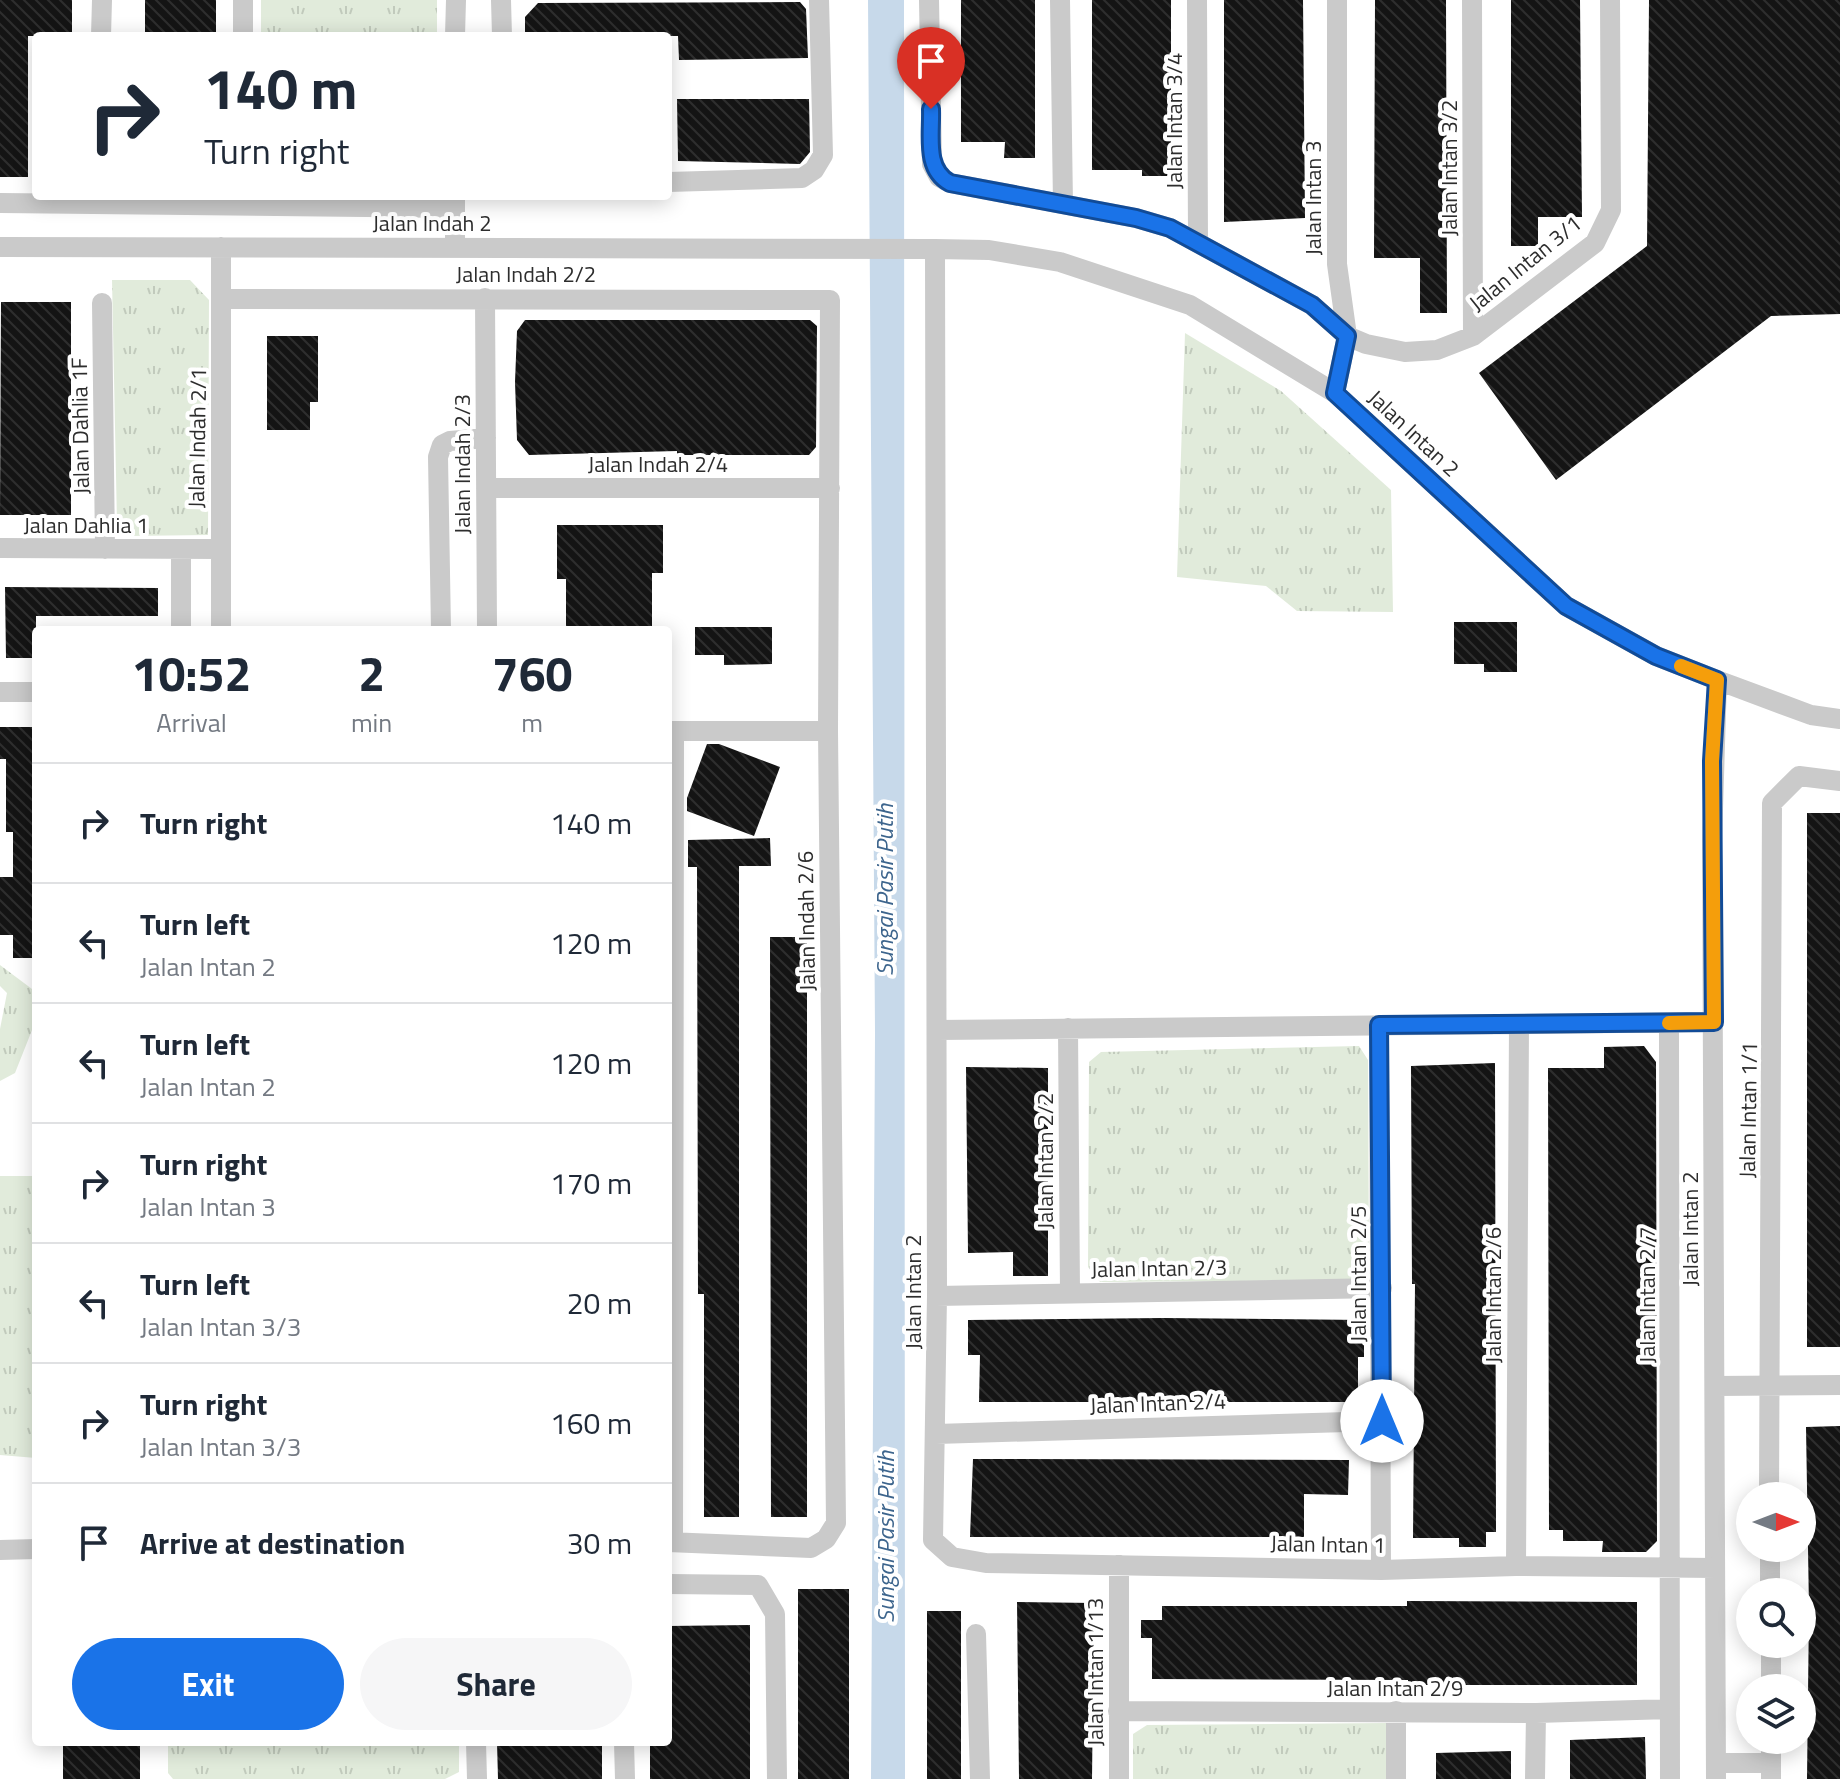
<!DOCTYPE html>
<html lang="en">
<head>
<meta charset="utf-8">
<style>
  body { margin:0; font-family:"Titillium Web",sans-serif; background:#f6f6f7; color:#1f2937; height:100vh; display:flex; flex-direction:column; font-size:30px; white-space:nowrap }
  * { box-sizing:border-box; margin:0 }
  p { font-size:26px; color:#747a83 }
  .icon { flex:none; width:44px; height:44px; fill:none; stroke:currentColor; stroke-width:2; stroke-linecap:round; stroke-linejoin:round }
  .map { position:relative; flex:1; overflow:hidden }
  .side { position:absolute; left:32px; top:626px; width:640px; height:1120px; display:flex; flex-direction:column; background:#fff; border-radius:8px; box-shadow:0 4px 20px #0003 }
  .side>* { flex:none }
  .guide { position:absolute; left:32px; top:32px; width:640px; height:168px; border-radius:8px; box-shadow:0 4px 20px #0003; background:#fff; color:#1f2937; overflow:hidden }
  .needle { width:52px; rotate:90deg }
  .tools { position:absolute; left:1736px; top:1482px; display:grid; gap:16px }
  .tools a { display:grid; place-items:center; width:80px; height:80px; border-radius:50%; background:#fff; box-shadow:0 4px 20px #0003; font-size:40px }
  .pin { position:absolute; display:grid; place-items:center; width:68px; height:68px; color:#fff; margin:-82px -34px; border-radius:50% 50% 50% 0; rotate:-45deg; box-shadow:0 0 8px #0007 }
  .pin .icon { rotate:45deg }
  .me { position:absolute; width:88px; margin:-44px; rotate:0deg; stroke-linejoin:round; filter:drop-shadow(0 0 6px #0008) }
  .turn { display:flex; align-items:center; gap:28px; height:168px; padding:0 40px; font-size:36px }
  .turn .icon { width:104px; height:104px; stroke-width:2.5 }
  .turn b { display:block; font-size:56px; line-height:68px }
  .eta { display:flex; justify-content:space-evenly; align-items:center; height:136px; text-align:center }
  .eta b { font-size:48px; font-weight:700; line-height:56px }
  .cta { display:flex; gap:16px; margin-top:auto; padding:16px 40px }
  .cta a { flex:1; height:92px; border-radius:48px; background:#1a73e8; color:#fff; font-size:32px; font-weight:700; line-height:92px; text-align:center }
  .cta a+a { background:#f6f6f7; color:#1f2937 }
  ul { padding:0; list-style:none }
  li { display:flex; align-items:center; gap:24px; height:120px; padding:0 40px; border-top:2px solid #e0e1e3 }
  li div { flex:1 }
  li b { display:block; font-size:30px }
  li em { font-style:normal }
  .map>svg:first-child { display:block }
  .park { fill:url(#park-tufts) }
  .water { fill:#c7d9ea }
  .building { fill:url(#building-back-hatch) }
  .lines { fill:none; stroke-linecap:round; stroke-linejoin:round }
  .minor { stroke:#cacaca; stroke-width:20 }
  .route-casing { stroke:#114b97; stroke-width:20 }
  .route { stroke:#1a73e8; stroke-width:14 }
  .slow { stroke:#f59e0b; stroke-width:14 }
  .labels { text-anchor:middle; dominant-baseline:central; stroke-width:8; stroke-linejoin:round; paint-order:stroke }
  .street-label { font-size:22px; fill:#2d2d2d; stroke:#fff }
  .water-label { font-size:24px; font-style:italic; fill:#3d658d; stroke:#fff }
</style>
</head>
<body>
<div class="map">
<svg width="1840" height="1779" viewBox="0 0 1840 1779">
  <defs>
    <pattern id="park-tufts" width="24" height="20" patternUnits="userSpaceOnUse" patternTransform="scale(2)"><rect width="24" height="20" fill="#e1ebdb"/><path d="M3 7l-1-3M5 7V3M7 7l1-3M15 17l-1-3M17 17v-4M19 17l1-3" fill="none" stroke="#c1cabc"/></pattern>
    <pattern id="building-back-hatch" width="6" height="6" patternUnits="userSpaceOnUse" patternTransform="scale(2)"><rect width="6" height="6" fill="#141414"/><path d="M-1 5l2 2M0 0l6 6M5-1l2 2" fill="none" stroke="#2e2e2e"/></pattern>
  </defs>
  <rect width="100%" height="100%" fill="#fff"/>
  <path class="park" d="M261,0H437V36H261Z
    M112,280H190L209,300L208,535L128,536L117,524Z
    M1185,333L1281,391L1391,490L1393,612L1297,611L1266,586L1177,577Z
    M0,965L36,992V1020L15,1073L0,1081V1029L7,993L0,986Z
    M1359,1046L1368,1060L1369,1265L1356,1280L1100,1282L1088,1267L1089,1062L1101,1052Z
    M0,1176H36V1458L0,1455Z
    M1386,1723L1388,1779H1133V1734L1147,1725Z
    M168,1742H459V1772L445,1779H173L168,1773Z"/>
  <path class="water" d="M868,0H904L905,1779H871L875,1033Z"/>
  <path class="building" d="M0,0H72V36H28V177H0Z
    M145,0H216V36H145Z
    M961,0H1035V158H1004L1005,142H961Z
    M1092,0H1171V176H1142V170H1092Z
    M1224,0H1303L1305,218L1224,222Z
    M1375,0H1446L1447,313H1420V258H1374Z
    M1511,0H1580L1582,217H1538V246H1511Z
    M1649,0H1840V314L1771,316L1556,480L1479,373L1647,246Z
    M800,2L806,9L808,58L679,60L678,36H525V17L538,3Z
    M677,99H809L810,152L800,164L678,161Z
    M1,302H71V515H0Z
    M525,320H810L817,326L816,447L809,455H677V451L529,455L517,440L515,382L517,331Z
    M267,336H318V402H310V430H267Z
    M557,525H663V573H652V630H566V579H557Z
    M5,587L158,588V616H36V658H6Z
    M1454,622H1517V672H1484V664H1454Z
    M695,627H772V664L724,665V655H695Z
    M0,727H36V958H13V935H0V877H13V832H6V759H0Z
    M707,744H719L780,767L754,836L687,811V798Z
    M1807,813H1840V1347H1807Z
    M770,838L771,866H739V1517H704V1294H698L697,867H688V840Z
    M770,937H807V1517H771Z
    M1644,1046L1656,1062L1657,1541L1646,1552H1602L1603,1541H1563V1530H1549L1548,1068H1604V1047Z
    M1495,1063L1496,1532H1486V1547H1459V1538H1413L1415,1284H1412L1411,1066Z
    M966,1067L1048,1068V1276H1013V1252L968,1253Z
    M1163,1318L1364,1320V1357H1358V1402H979L980,1355H968V1320Z
    M1840,1426V1779H1807L1809,1609L1806,1427Z
    M973,1459L1349,1460L1348,1495L1304,1494V1537H970Z
    M798,1589H849V1779H798Z
    M1407,1601L1637,1602V1685H1408V1680L1152,1679V1638H1141V1620H1162V1606H1407Z
    M1017,1602L1094,1603L1092,1779H1019Z
    M927,1611H961V1779H927Z
    M750,1625V1779H650V1742H668V1626Z
    M1645,1737L1646,1779H1570V1740Z
    M63,1742H140V1779H63Z
    M497,1742H602V1779H498Z
    M1511,1751V1779H1436V1753Z"/>
  <g class="lines">
    <path class="minor" d="M501,0L502,36
      M929,0L932,164L939,177L950,183L1136,218L1170,228L1312,305L1347,336L1366,344L1405,352L1437,350L1473,336L1595,243L1611,210L1610,0
      M1060,0L1063,204
      M1197,0L1198,242
      M1472,0L1473,336
      M101,36L102,0
      M243,36V0
      M455,36L456,0
      M668,182L802,178L814,170L823,155L819,0
      M455,196V247
      M0,203L455,208
      M0,247L935,249L989,250L1060,262L1190,305L1335,393L1566,606L1656,656L1717,680L1712,841L1716,1779
      M935,249L937,1296L933,1540L952,1557L986,1563L1381,1570L1516,1566L1715,1568
      M485,298L487,630
      M222,299L830,300L828,731L836,1523L826,1539L811,1548L668,1542
      M102,303L105,549
      M1335,393L1347,336L1337,264V0
      M486,488H830
      M0,548L220,549
      M181,630V549
      M221,630V247
      M441,630L438,457L442,445L450,441L486,438
      M1717,680L1811,715L1840,719
      M0,692H36
      M668,731H828
      M1669,1023L1670,1779
      M1379,1025L1381,1570
      M1068,1028L1070,1293
      M937,1030L1714,1022
      M937,1296L1382,1288
      M1715,1386L1840,1385
      M936,1434L1382,1421
      M1769,1496L1772,803L1799,776L1840,781
      M673,1542L674,731
      M1770,1548V1592
      M0,1550L36,1549
      M1119,1565V1779
      M1516,1566L1519,1024
      M668,1584L758,1585L775,1614L777,1779
      M976,1634L980,1779
      M1771,1644V1688
      M1118,1711L1536,1713L1670,1709
      M1396,1711V1779
      M1771,1740V1779
      M476,1742L477,1779
      M624,1742L625,1779
      M1716,1763H1771
      M1535,1779L1536,1713"/>
  </g>
  <g class="lines">
    <defs>
      <path id="route" d="M931,109C932,135 924,169 950,183L1136,218L1170,228L1312,305L1347,336L1335,393L1566,606L1656,656L1717,680L1712,761L1714,1022L1379,1025L1382,1421"/>
    </defs>
    <use href="#route" class="route-casing"/>
    <use href="#route" class="route"/>
    <path class="slow" d="M1669,1023L1714,1022L1712,761L1717,680L1681,666"/>
  </g>
  <g class="labels">
    <g class="street-label">
      <text transform="translate(1174 121) rotate(-90)">Jalan Intan 3/4</text>
      <text transform="translate(1449 168) rotate(-90)">Jalan Intan 3/2</text>
      <text transform="translate(1313 198) rotate(-90)">Jalan Intan 3</text>
      <text x="432" y="223">Jalan Indah 2</text>
      <text transform="translate(1525 263) rotate(-39)">Jalan Intan 3/1</text>
      <text x="526" y="274">Jalan Indah 2/2</text>
      <text transform="translate(80 426) rotate(-91)">Jalan Dahlia 1F</text>
      <text transform="translate(1414 433) rotate(43)">Jalan Intan 2</text>
      <text transform="translate(197 438) rotate(-89)">Jalan Indah 2/1</text>
      <text transform="translate(462 464) rotate(-90)">Jalan Indah 2/3</text>
      <text x="658" y="464">Jalan Indah 2/4</text>
      <text x="86" y="525">Jalan Dahlia 1</text>
      <text transform="translate(806 921) rotate(-91)">Jalan Indah 2/6</text>
      <text transform="translate(1748 1110) rotate(-89)">Jalan Intan 1/1</text>
      <text transform="translate(1045 1161) rotate(-90)">Jalan Intan 2/2</text>
      <text transform="translate(1690 1229) rotate(-90)">Jalan Intan 2</text>
      <text transform="translate(1159 1268) rotate(-1)">Jalan Intan 2/3</text>
      <text transform="translate(1358 1274) rotate(-90)">Jalan Intan 2/5</text>
      <text transform="translate(913 1292) rotate(-90)">Jalan Intan 2</text>
      <text transform="translate(1493 1295) rotate(-90)">Jalan Intan 2/6</text>
      <text transform="translate(1647 1295) rotate(-90)">Jalan Intan 2/7</text>
      <text transform="translate(1158 1403) rotate(-2)">Jalan Intan 2/4</text>
      <text transform="translate(1328 1544) rotate(1)">Jalan Intan 1</text>
      <text transform="translate(1095 1672) rotate(-90)">Jalan Intan 1/13</text>
      <text x="1395" y="1688">Jalan Intan 2/9</text>
    </g>
    <g class="water-label">
      <text transform="translate(884 890) rotate(-90)">Sungai Pasir Putih</text>
      <text transform="translate(885 1537) rotate(-90)">Sungai Pasir Putih</text>
    </g>
  </g>
</svg>
<div class="tools">
<a><svg class="needle" viewBox="-14 -14 28 28"><path d="M0-13l5 13h-10z" fill="#e53935"/><path d="M0 13l5-13h-10z" fill="#747a83"/></svg></a>
<a><svg class="icon" aria-label="search" viewBox="0 0 24 24"><circle cx="10" cy="10" r="6"/><path d="M15 15l6 6"/></svg></a>
<a><svg class="icon" aria-label="layers" viewBox="0 0 24 24"><path d="M12 4l9 5-9 5-9-5zM3 14l9 5 9-5"/></svg></a>
</div>
<div class="pin" style="left:931px;top:109px;background:#d93025"><svg class="icon" aria-label="arrive" viewBox="0 0 24 24"><path d="M6 21V4h12l-3 4 3 4H6"/></svg></div>
<svg class="me" style="left:1382px;top:1421px" viewBox="-20 -20 40 40"><circle r="19" fill="#fff"/><path d="M0-13L10 11 0 6-10 11z" fill="#1a73e8"/></svg>
<div class="guide">
<div class="turn"><svg class="icon" aria-label="right" viewBox="0 0 24 24"><path d="M7 20v-9h11M14 6l5 5-5 5"/></svg><div><b>140 m</b>Turn right</div></div>
</div>
<section class="side">
<div class="eta">
<div><b>10:52</b><p>Arrival</p></div>
<div><b>2</b><p>min</p></div>
<div><b>760</b><p>m</p></div>
</div>
<ul>
<li><svg class="icon" aria-label="right" viewBox="0 0 24 24"><path d="M7 20v-9h11M14 6l5 5-5 5"/></svg><div><b>Turn right</b></div><em>140 m</em></li>
<li><svg class="icon" aria-label="left" viewBox="0 0 24 24"><path d="M17 20v-9H6M10 6l-5 5 5 5"/></svg><div><b>Turn left</b><p>Jalan Intan 2</p></div><em>120 m</em></li>
<li><svg class="icon" aria-label="left" viewBox="0 0 24 24"><path d="M17 20v-9H6M10 6l-5 5 5 5"/></svg><div><b>Turn left</b><p>Jalan Intan 2</p></div><em>120 m</em></li>
<li><svg class="icon" aria-label="right" viewBox="0 0 24 24"><path d="M7 20v-9h11M14 6l5 5-5 5"/></svg><div><b>Turn right</b><p>Jalan Intan 3</p></div><em>170 m</em></li>
<li><svg class="icon" aria-label="left" viewBox="0 0 24 24"><path d="M17 20v-9H6M10 6l-5 5 5 5"/></svg><div><b>Turn left</b><p>Jalan Intan 3/3</p></div><em>20 m</em></li>
<li><svg class="icon" aria-label="right" viewBox="0 0 24 24"><path d="M7 20v-9h11M14 6l5 5-5 5"/></svg><div><b>Turn right</b><p>Jalan Intan 3/3</p></div><em>160 m</em></li>
<li><svg class="icon" aria-label="arrive" viewBox="0 0 24 24"><path d="M6 21V4h12l-3 4 3 4H6"/></svg><div><b>Arrive at destination</b></div><em>30 m</em></li>
</ul>
<div class="cta"><a>Exit</a><a>Share</a></div>
</section>
</div>
</body>
</html>
